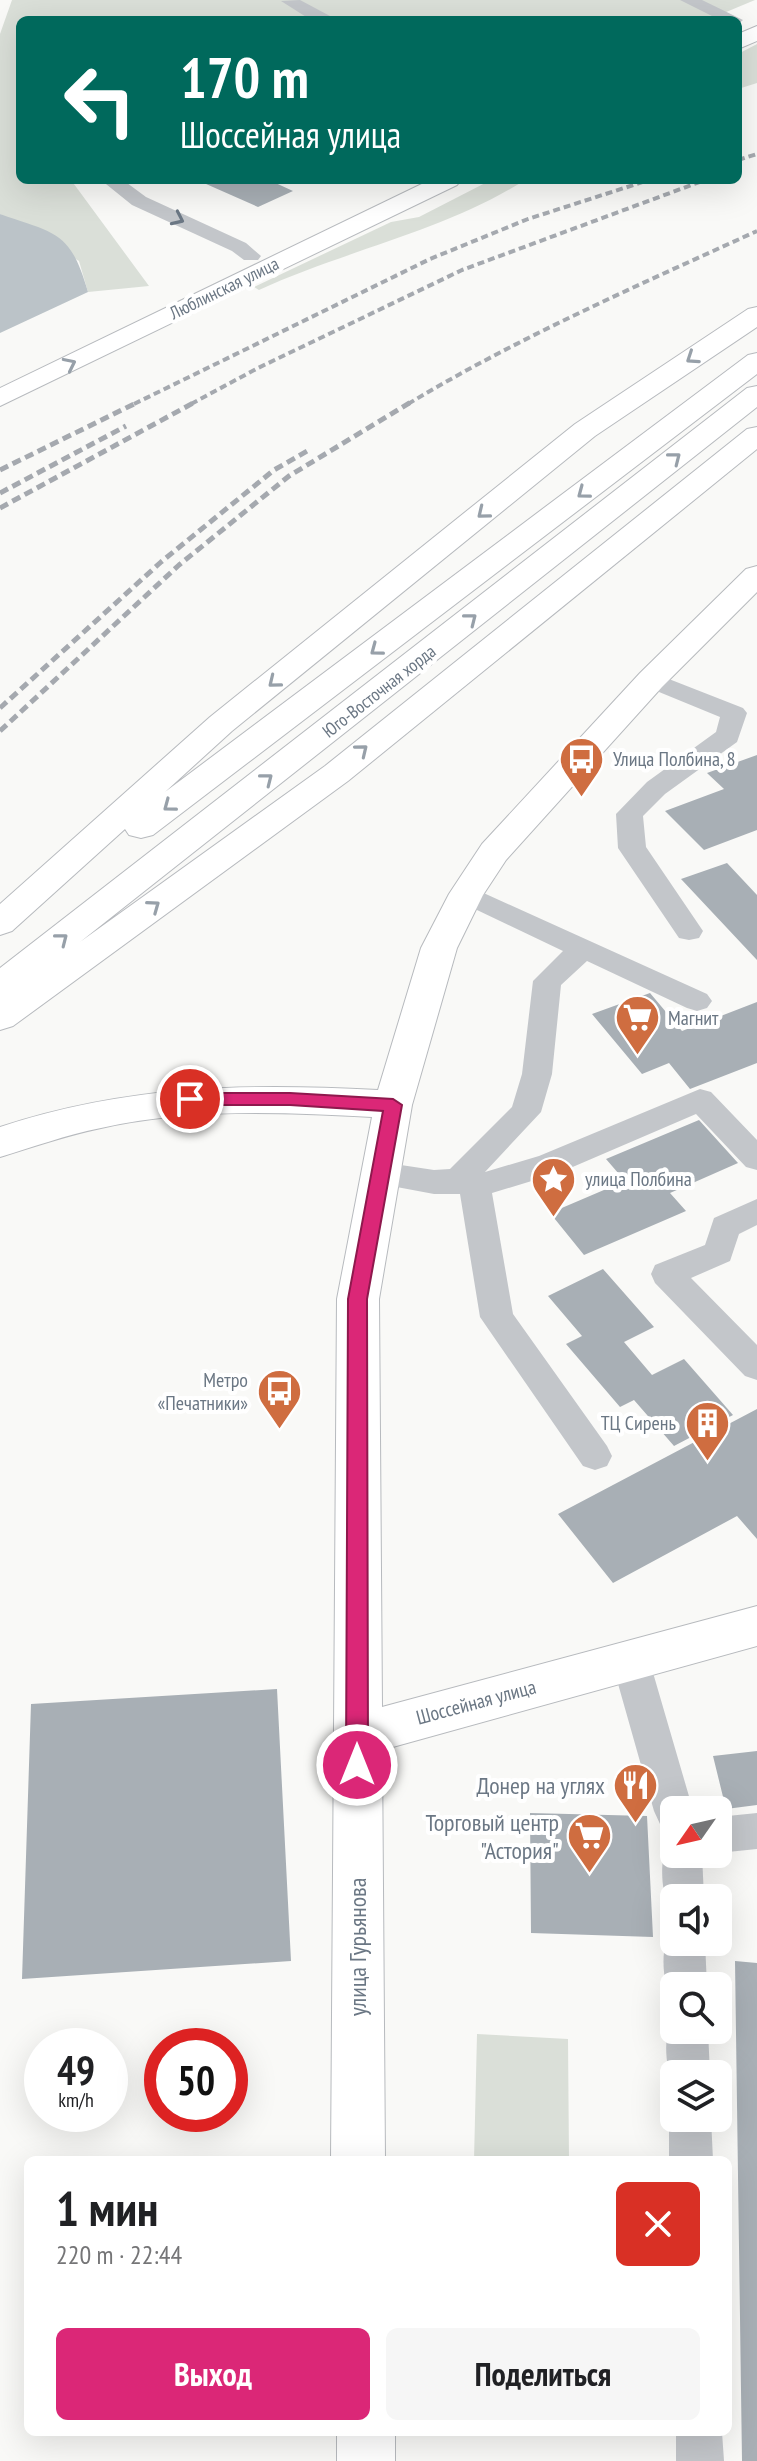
<!DOCTYPE html>
<html lang="ru">
<head>
<meta charset="utf-8">
<style>
  body { margin:0; font-family:"PT Sans Narrow",sans-serif; background:#f6f6f6; color:#202124; height:100vh; display:flex; flex-direction:column; font-size:30px; white-space:nowrap }
  * { box-sizing:border-box; margin:0 }
  p { font-size:26px; color:#757577 }
  .icon { flex:none; width:44px; height:44px; fill:none; stroke:currentColor; stroke-width:2; stroke-linecap:round; stroke-linejoin:round }
  .map { position:relative; flex:1; overflow:hidden }
  .sheet { position:absolute; left:24px; top:2156px; width:708px; height:280px; display:flex; flex-direction:column; background:#fff; border-radius:12px; box-shadow:0 8px 32px #0002 }
  .sheet>* { flex:none }
  .top-card { position:absolute; left:16px; top:16px; width:726px; height:168px; border-radius:12px; box-shadow:0 8px 32px #0002; background:#00695c; color:#fff; overflow:hidden }
  .needle { width:52px; rotate:236deg }
  .controls { position:absolute; left:660px; top:1796px; display:grid; gap:16px }
  .controls a { display:grid; place-items:center; width:72px; height:72px; border-radius:12px; background:#fff; box-shadow:0 8px 32px #0002; font-size:40px }
  .speed { position:absolute; left:24px; top:2028px; display:flex; gap:16px; font-size:40px; font-weight:700; text-align:center }
  .speed>* { display:grid; place-content:center; width:104px; height:104px; border-radius:50%; background:#fff; box-shadow:0 8px 32px #0002; line-height:1 }
  .speed small { font-size:20px; font-weight:400 }
  .speed .limit { border:12px solid #d22; background:#fff; color:#111 }
  .pin { position:absolute; display:grid; place-items:center; width:68px; height:68px; color:#fff; margin:-34px; border:4px solid #fff; border-radius:50%; box-shadow:0 2px 8px #0007 }
  .me { position:absolute; width:88px; margin:-44px; rotate:0deg; stroke-linejoin:round; filter:drop-shadow(0 0 6px #0008) }
  .turn { display:flex; align-items:center; gap:28px; height:168px; padding:0 32px; font-size:36px }
  .turn .icon { width:104px; height:104px; stroke-width:2.5 }
  .turn b { display:block; font-size:56px; line-height:68px }
  .round { display:grid; place-items:center; flex:none; width:84px; height:84px; border-radius:12px; background:#f6f6f6 }
  .headline { display:flex; align-items:center; justify-content:space-between; height:136px; padding:0 32px }
  h1 { font-size:48px; font-weight:800; line-height:60px }
  .primary-button { display:flex; gap:16px; margin-top:auto; padding:16px 32px }
  .primary-button a { flex:1; height:92px; border-radius:12px; background:#db2777; color:#fff; font-size:32px; font-weight:800; line-height:92px; text-align:center }
  .primary-button a+a { background:#f6f6f6; color:#202124 }
  .map>svg:first-child { display:block }
  .green { fill:#dadfd8 }
  .water { fill:#bbc3c8 }
  .building { fill:#a8afb5 }
  .lines { fill:none; stroke-linecap:round; stroke-linejoin:round }
  .major-casing { stroke:#b7babe; stroke-width:2 }
  .minor { fill:#c3c6ca; fill-rule:evenodd }
  .major { fill:#fff; fill-rule:evenodd }
  .rail-far1 { stroke:#a5a9af; stroke-width:4; stroke-dasharray:7 4; stroke-linecap:butt }
  .rail { stroke:#a5a9af; stroke-width:5; stroke-dasharray:9 5; stroke-linecap:butt }
  .oneway { stroke:#6b7784 }
  .oneway2 { stroke:#97a0a9 }
  .route { fill:#db2777; stroke:#8e194d; stroke-width:2 }
  .labels { text-anchor:middle; dominant-baseline:central; stroke-width:8; stroke-linejoin:round; paint-order:stroke }
  .far-street-label { font-size:18px; fill:#6b7784; stroke:#fff }
  .poi-label { font-size:20px; fill:#6b7784; stroke:#fff; text-anchor:start }
  .street-label { font-size:20px; fill:#6b7784; stroke:#fff }
  .near-poi-label { font-size:24px; fill:#6b7784; stroke:#fff; text-anchor:end }
  .near-street-label { font-size:24px; fill:#6b7784; stroke:#fff }
</style>
</head>
<body>
<div class="map">
<svg width="757" height="2461" viewBox="0 0 757 2461">
  <rect width="100%" height="100%" fill="#f9f9f7"/>
  <path class="green" d="M12,0H755L707,20H20V180H71L149,286L88,292L79,261L0,214V34Z
    M757,44V83L738,89V54Z
    M491,180H525C445,231 346,250 259,290L254,287L391,222L419,217Z
    M477,2034L568,2039L569,2160H474Z"/>
  <path class="water" d="M0,214C56,234 70,230 88,292L0,333Z"/>
  <path class="building" d="M197,180H269L293,191L258,207Z
    M757,755V830L704,850L665,811L724,789L707,773Z
    M727,863L757,895V960L681,879Z
    M650,993L682,1031L757,1002V1063L690,1089L669,1063L642,1074L592,1014Z
    M699,1120L738,1163L670,1193L686,1211L584,1255L550,1213L625,1181L606,1159Z
    M603,1269L654,1327L624,1342L652,1375L684,1359L733,1415L674,1446L634,1400L620,1407L566,1344L582,1336L548,1296Z
    M757,1409V1539L737,1516L613,1583L558,1514Z
    M277,1689L291,1961L22,1979L31,1704Z
    M757,1751V1805L726,1809L713,1756Z
    M530,1813L647,1816L653,1937L531,1933Z
    M735,1961L757,1963V2461H742Z"/>
  <g class="lines">
    <defs>
      <path id="major" d="M757,26V41L738,49V34Z
        M430,180H461L457,185L0,406V388Z
        M757,307V327L595,436L232,731L165,792L748,355L757,353V374L153,835L141,838L129,835L125,829L12,931L0,935V904L210,717L575,424L748,309Z
        M757,386V407L80,942L325,766L747,429L757,427V449L348,781L13,1026L0,1030V968L747,388Z
        M757,566V592L662,687L506,860L483,895L457,948L412,1105L379,1299L382,1707L757,1606V1646L382,1750L385,2160H331L337,1299L372,1117C281,1112 190,1108 101,1128C66,1135 33,1147 0,1157V1127C127,1085 246,1083 378,1090L421,948L449,894L482,844L640,673L746,569Z
        M337,2432H395V2461H337Z"/>
    </defs>
    <use href="#major" class="major-casing"/>
    <path class="minor" d="M300,0L330,16L333,20H311L281,1Z
      M680,0H702L743,20L738,24V20H720Z
      M101,180H123L146,197L246,243L261,256L258,260H244L232,251L132,205Z
      M651,672L743,708L747,713L737,742L665,794L643,816L646,847L703,931L699,938L689,940L679,938L618,848L616,814L647,782L716,732L720,717L642,685L638,680L642,675Z
      M466,885L707,994L712,1001L707,1008L697,1011L687,1008L587,961L561,985L552,1074L541,1112L485,1172L539,1156L700,1089L711,1092L757,1140V1170L746,1167L696,1114L561,1172L492,1193L513,1314L607,1446L612,1456L607,1466L595,1470L583,1466L480,1317L460,1194H434L370,1182L365,1174L370,1166L381,1162L434,1170L450,1169L512,1107L522,1074L533,981L563,951L456,900L452,894L456,888Z
      M757,1199V1225L739,1234L730,1261L691,1278L757,1345V1380L745,1376L655,1283L651,1274L655,1265L705,1245L714,1218Z
      M630,1643L643,1647L649,1659L693,1810H674V1829L660,1824L654,1811L611,1659L617,1647Z
      M757,1813V1849L718,1853V1817Z
      M674,1839V1854H702L704,1898H674V1913L670,1911C661,1891 659,1862 668,1841Z
      M674,1927V1942H705L707,1986H674V2001C661,1986 659,1941 674,1927Z
      M672,2015L674,2030H708L710,2074H674V2089C665,2066 663,2038 672,2015Z
      M674,2105V2118H711L713,2160H669V2118Z
      M676,2432H722L724,2461H676Z"/>
    <use href="#major" class="major"/>
    <path class="rail-far1" d="M738,160L757,154
      M134,404L430,259L528,219L649,180
      M191,404L258,368L462,270L705,180
      M408,404C519,337 639,285 757,231"/>
    <path class="rail" d="M0,470L138,402
      M0,493L126,426
      M0,508L195,402
      M0,708L161,562L274,470L309,450
      M0,731L179,565L289,476L411,402"/>
  </g>
  <defs><path id="oneway-chevron" d="M-2-3.5L2.5 0L-2 3.5" fill="none" stroke-width="1.6" stroke-linecap="round" stroke-linejoin="round" transform="scale(2)"/></defs>
  <use class="oneway" href="#oneway-chevron" transform="translate(178 219) rotate(25)"/>
  <g class="oneway2">
    <use href="#oneway-chevron" transform="translate(692 358) rotate(146)"/>
    <use href="#oneway-chevron" transform="translate(70 364) rotate(-26)"/>
    <use href="#oneway-chevron" transform="translate(675 458) rotate(-38)"/>
    <use href="#oneway-chevron" transform="translate(583 493) rotate(143)"/>
    <use href="#oneway-chevron" transform="translate(483 513) rotate(141)"/>
    <use href="#oneway-chevron" transform="translate(471 619) rotate(-38)"/>
    <use href="#oneway-chevron" transform="translate(376 650) rotate(143)"/>
    <use href="#oneway-chevron" transform="translate(274 682) rotate(141)"/>
    <use href="#oneway-chevron" transform="translate(362 750) rotate(-39)"/>
    <use href="#oneway-chevron" transform="translate(267 779) rotate(-38)"/>
    <use href="#oneway-chevron" transform="translate(169 806) rotate(143)"/>
    <use href="#oneway-chevron" transform="translate(154 906) rotate(-36)"/>
    <use href="#oneway-chevron" transform="translate(62 939) rotate(-38)"/>
  </g>
  <path class="route" d="M190,1093H290L393,1099L402,1105L367,1299L368,1765L365,1772L357,1775L349,1772L346,1765L348,1299L383,1111L290,1105H190L181,1099Z"/>
  <defs>
    <symbol id="bus-pin" viewBox="-11 -11 22 30"><path d="M0 17L-7.5 6A9.5 9.5 0 1 1 7.5 6Z" fill="#cf6d40" stroke="#fff"/><path d="M-5-6H5V4H4V6H2V4H-2V6H-4V4H-5ZM-3.5-4V0h7V-4ZM-3.5 1.2v1.5H-2V1.2ZM2 1.2v1.5H3.5V1.2Z" fill="#fff"/></symbol>
    <symbol id="supermarket-pin" viewBox="-11 -11 22 30"><path d="M0 17L-7.5 6A9.5 9.5 0 1 1 7.5 6Z" fill="#cf6d40" stroke="#fff"/><path d="M-6-5.5h2.5l.6 2H6L4.5 2H-2.5L-4.4-4H-6ZM-1.5 3.2a1.3 1.3 0 1 0 .1 0ZM3 3.2a1.3 1.3 0 1 0 .1 0Z" fill="#fff"/></symbol>
    <symbol id="sight-pin" viewBox="-11 -11 22 30"><path d="M0 17L-7.5 6A9.5 9.5 0 1 1 7.5 6Z" fill="#cf6d40" stroke="#fff"/><path d="M0-6L1.8-2.2L6-1.7L2.9 1.2L3.7 5.4L0 3.3L-3.7 5.4L-2.9 1.2L-6-1.7L-1.8-2.2Z" fill="#fff"/></symbol>
    <symbol id="building-pin" viewBox="-11 -11 22 30"><path d="M0 17L-7.5 6A9.5 9.5 0 1 1 7.5 6Z" fill="#cf6d40" stroke="#fff"/><path d="M-4-6H4V6H1V3H-1V6H-4ZM-2.5-4.3h1.7v1.8h-1.7ZM.8-4.3h1.7v1.8H.8ZM-2.5-1h1.7V.8h-1.7ZM.8-1h1.7V.8H.8Z" fill="#fff"/></symbol>
    <symbol id="restaurant-pin" viewBox="-11 -11 22 30"><path d="M0 17L-7.5 6A9.5 9.5 0 1 1 7.5 6Z" fill="#cf6d40" stroke="#fff"/><path d="M-5-6h1v4h1v-4h1v4h1v-4h1v5L-1.5 .5V6h-2V.5L-5-1ZM5-6V6H3V1.5H1.5Q1.5-4 5-6Z" fill="#fff"/></symbol>
  </defs>
  <g fill-rule="evenodd">
    <use href="#bus-pin" x="556" y="734" width="51" height="69"/>
    <use href="#supermarket-pin" x="612" y="992" width="51" height="69"/>
    <use href="#sight-pin" x="528" y="1154" width="51" height="69"/>
    <use href="#bus-pin" x="254" y="1366" width="51" height="69"/>
    <use href="#building-pin" x="682" y="1398" width="51" height="69"/>
    <use href="#restaurant-pin" x="610" y="1760" width="51" height="69"/>
    <use href="#supermarket-pin" x="564" y="1810" width="51" height="69"/>
  </g>
  <g class="labels">
    <g class="far-street-label">
      <text transform="translate(224 288) rotate(-26)">Люблинская улица</text>
      <text transform="translate(379 691) rotate(-38)">Юго-Восточная хорда</text>
    </g>
    <g class="poi-label">
      <text x="613" y="759">Улица Полбина, 8</text>
      <text x="668" y="1018">Магнит</text>
      <text x="585" y="1179">улица Полбина</text>
      <text x="248" y="1380" text-anchor="end">Метро<tspan x="248" dy="23">«Печатники»</tspan></text>
      <text x="676" y="1423" text-anchor="end">ТЦ Сирень</text>
    </g>
    <g class="street-label">
      <text transform="translate(476 1702) rotate(-15)">Шоссейная улица</text>
    </g>
    <g class="near-poi-label">
      <text x="605" y="1785">Донер на углях</text>
      <text x="559" y="1822">Торговый центр<tspan x="559" dy="28">"Астория"</tspan></text>
    </g>
    <g class="near-street-label">
      <text transform="translate(357 1947) rotate(-90)">улица Гурьянова</text>
    </g>
  </g>
</svg>
<div class="controls">
<a><svg class="needle" viewBox="-14 -14 28 28"><path d="M0-13l5 13h-10z" fill="#e53935"/><path d="M0 13l5-13h-10z" fill="#757577"/></svg></a>
<a><svg class="icon" aria-label="sound" viewBox="0 0 24 24"><path d="M4 9h4l5-4v14l-5-4H4zM17 9q2 3 0 6"/></svg></a>
<a><svg class="icon" aria-label="search" viewBox="0 0 24 24"><circle cx="10" cy="10" r="6"/><path d="M15 15l6 6"/></svg></a>
<a><svg class="icon" aria-label="layers" viewBox="0 0 24 24"><path d="M12 4l9 5-9 5-9-5zM3 14l9 5 9-5"/></svg></a>
</div>
<div class="speed"><div>49<small>km/h</small></div><div class="limit">50</div></div>
<div class="pin" style="left:190px;top:1099px;background:#d93025"><svg class="icon" aria-label="arrive" viewBox="0 0 24 24"><path d="M6 21V4h12l-3 4 3 4H6"/></svg></div>
<svg class="me" style="left:357px;top:1765px" viewBox="-20 -20 40 40"><circle r="17" fill="#db2777" stroke="#fff" stroke-width="3"/><path d="M0-11L8 9 0 5-8 9z" fill="#fff"/></svg>
<div class="top-card">
<div class="turn"><svg class="icon" aria-label="left" viewBox="0 0 24 24"><path d="M17 20v-9H6M10 6l-5 5 5 5"/></svg><div><b>170 m</b>Шоссейная улица</div></div>
</div>
<section class="sheet">
<div class="headline"><div><h1>1 мин</h1><p>220 m · 22:44</p></div><a class="round" style="background:#d93025;color:#fff"><svg class="icon" aria-label="close" viewBox="0 0 24 24"><path d="M6 6l12 12M18 6L6 18"/></svg></a></div>
<div class="primary-button"><a>Выход</a><a>Поделиться</a></div>
</section>
</div>
</body>
</html>
